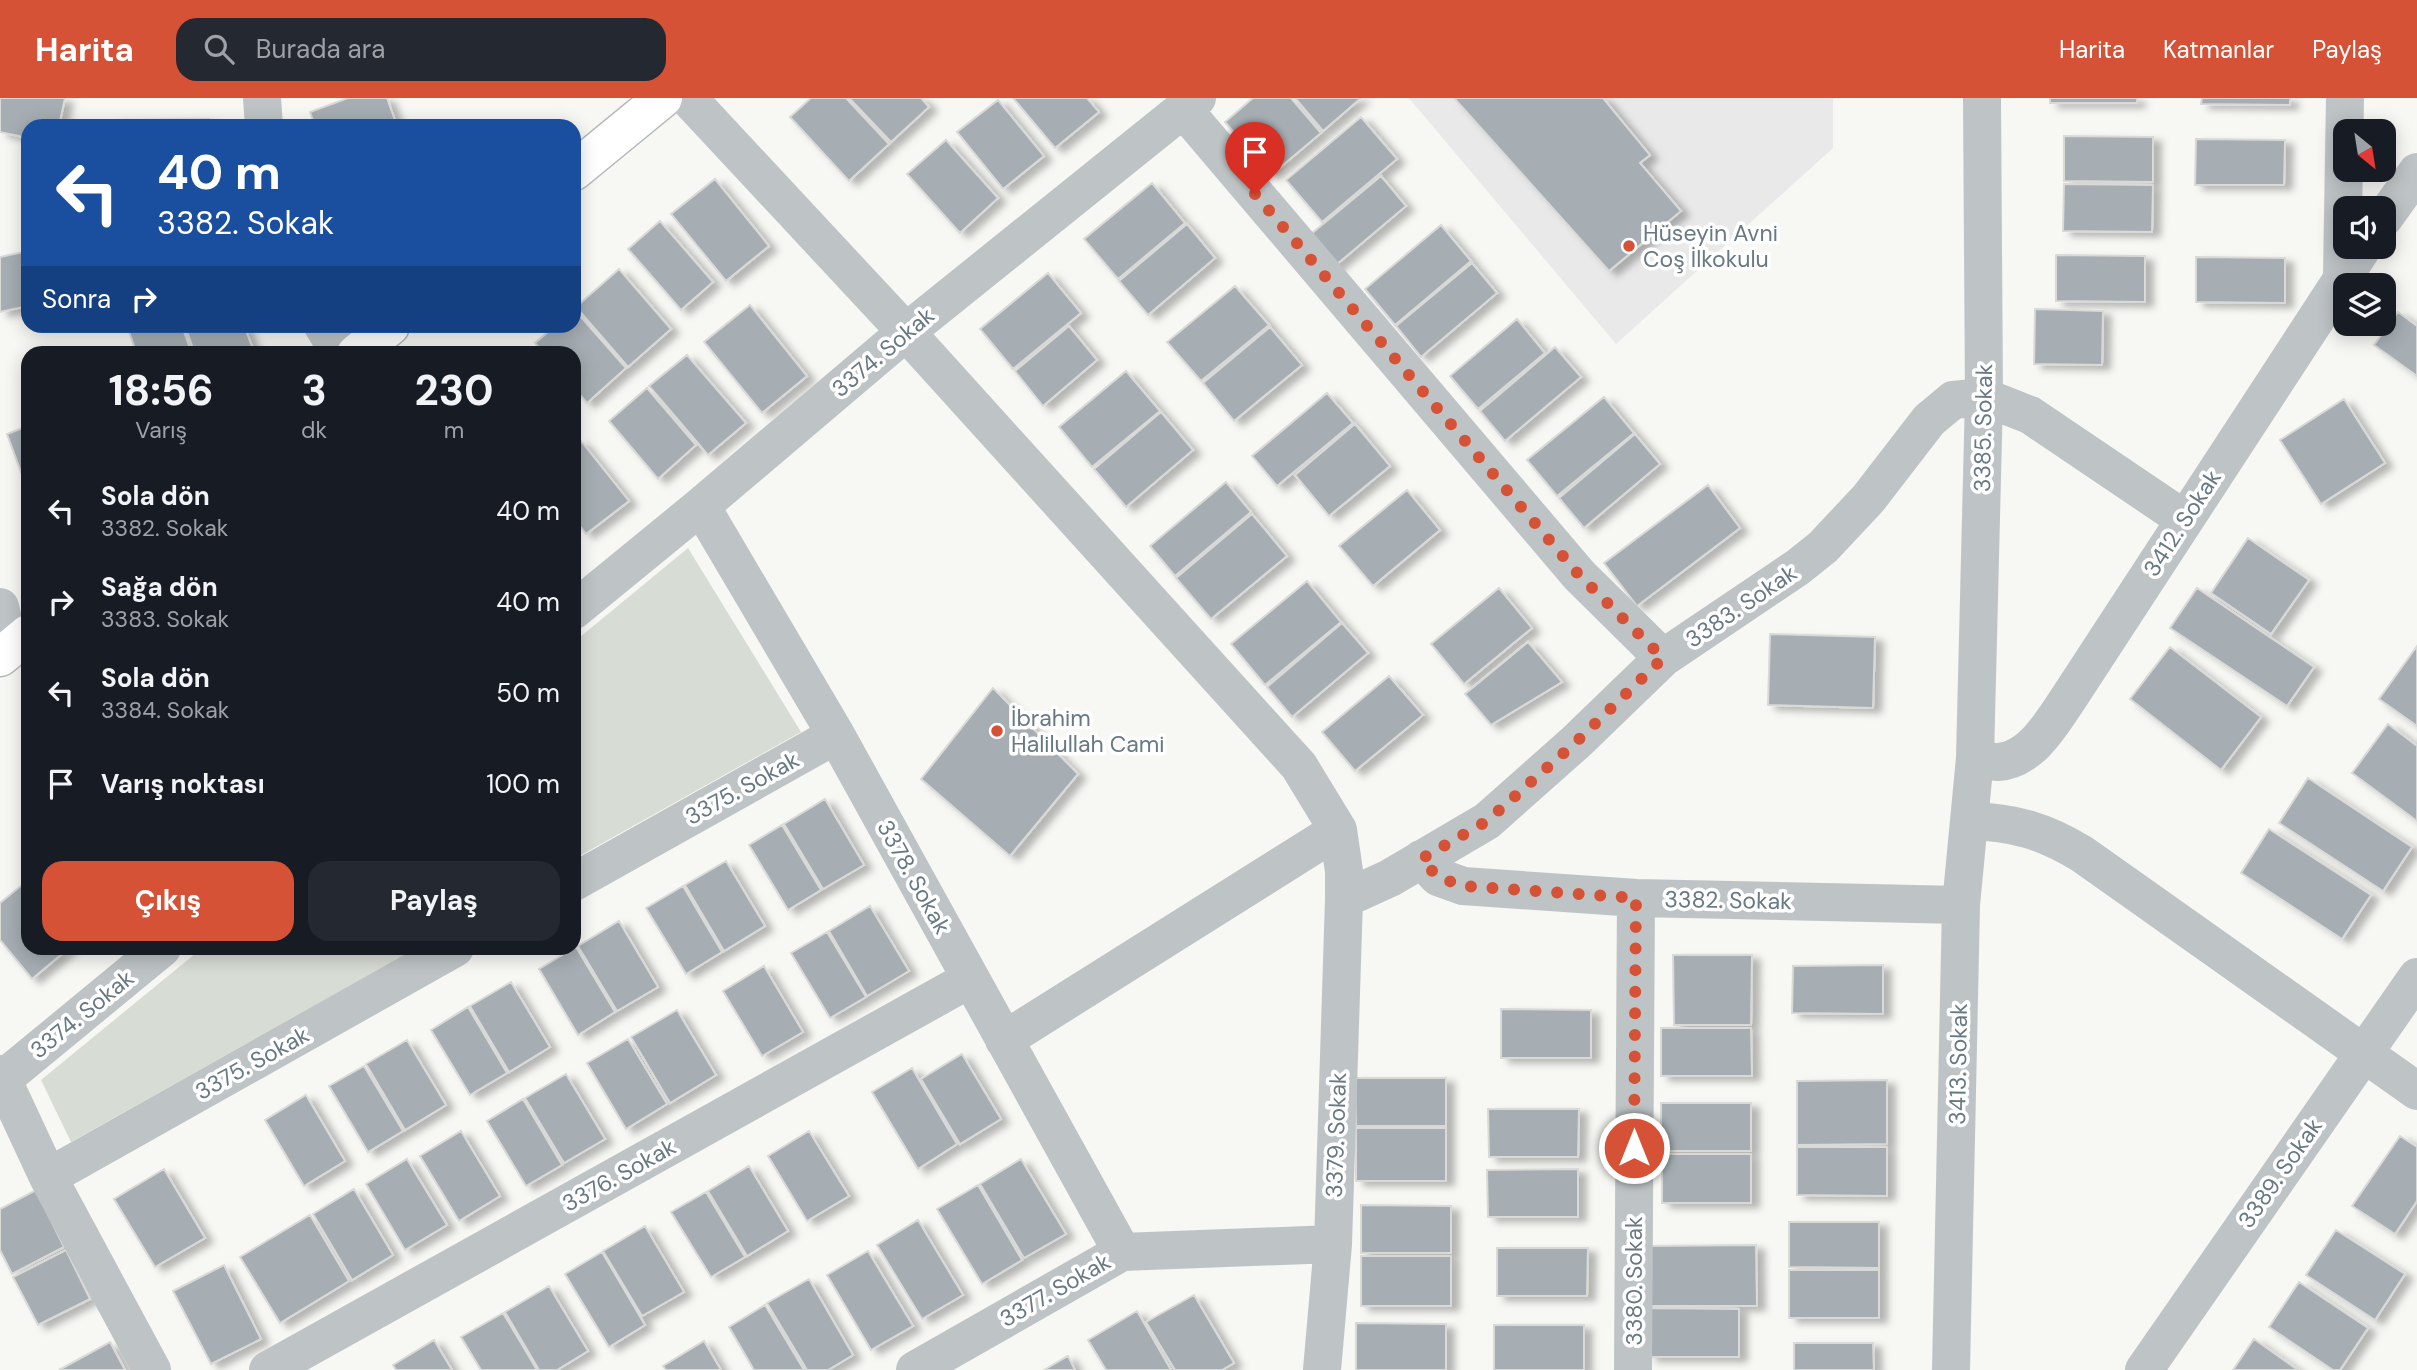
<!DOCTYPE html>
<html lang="tr">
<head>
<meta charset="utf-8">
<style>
  body { margin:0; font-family:"DM Sans",sans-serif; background:#242831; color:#f1f3f6; height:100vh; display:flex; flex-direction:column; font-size:26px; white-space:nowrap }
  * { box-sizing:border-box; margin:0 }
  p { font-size:23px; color:#9ea1a6 }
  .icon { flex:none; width:38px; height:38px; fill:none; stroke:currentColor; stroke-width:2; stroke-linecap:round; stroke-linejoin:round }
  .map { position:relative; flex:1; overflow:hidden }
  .details { position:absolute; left:21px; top:248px; width:560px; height:609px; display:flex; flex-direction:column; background:#171b24; border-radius:21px; box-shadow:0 4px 18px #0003 }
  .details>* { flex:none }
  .hud { position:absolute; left:21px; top:21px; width:560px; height:214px; border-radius:21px; box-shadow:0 4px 18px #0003; background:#1a4fa0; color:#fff; overflow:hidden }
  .needle { width:46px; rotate:150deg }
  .controls { position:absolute; left:2333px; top:21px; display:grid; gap:14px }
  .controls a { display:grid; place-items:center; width:63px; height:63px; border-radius:14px; background:#171b24; box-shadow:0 4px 18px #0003; font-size:35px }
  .pin { position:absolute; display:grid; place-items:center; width:60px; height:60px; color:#fff; margin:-72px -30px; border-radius:50% 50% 50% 0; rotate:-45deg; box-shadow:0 0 7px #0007 }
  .pin .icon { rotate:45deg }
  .me { position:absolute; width:77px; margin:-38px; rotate:0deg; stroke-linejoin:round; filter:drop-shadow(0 0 5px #0008) }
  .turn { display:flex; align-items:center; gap:24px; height:147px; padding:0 21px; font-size:32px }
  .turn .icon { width:91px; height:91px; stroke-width:2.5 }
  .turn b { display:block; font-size:49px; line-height:60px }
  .then { display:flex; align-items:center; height:66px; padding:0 21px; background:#0003; gap:14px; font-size:26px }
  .eta { display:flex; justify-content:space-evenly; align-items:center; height:119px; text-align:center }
  .eta b { font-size:42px; font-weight:700; line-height:49px }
  .primary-button { display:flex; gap:14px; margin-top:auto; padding:14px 21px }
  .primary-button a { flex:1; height:80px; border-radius:21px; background:#d65236; color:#fff; font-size:28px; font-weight:700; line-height:80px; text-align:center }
  .primary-button a+a { background:#242831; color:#f1f3f6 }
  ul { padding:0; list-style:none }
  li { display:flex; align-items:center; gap:21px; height:91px; padding:0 21px }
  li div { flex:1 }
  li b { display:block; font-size:26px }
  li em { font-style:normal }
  header { display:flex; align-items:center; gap:42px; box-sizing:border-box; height:98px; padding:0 35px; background:#d65236; color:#fff }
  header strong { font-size:33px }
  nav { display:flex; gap:38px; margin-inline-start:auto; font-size:24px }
  .search { width:490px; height:63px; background:#242831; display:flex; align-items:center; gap:18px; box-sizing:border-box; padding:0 24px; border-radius:21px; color:#9ea1a6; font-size:26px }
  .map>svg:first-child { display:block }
  .built { fill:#e8e9e8 }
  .green { fill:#d7dcd4 }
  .building { fill:#a6aeb3; stroke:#d9d9d7; stroke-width:2; filter:url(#shadow) }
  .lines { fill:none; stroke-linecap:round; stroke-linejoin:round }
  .secondary-casing { stroke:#b1b7bb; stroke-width:41 }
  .street { stroke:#bec3c6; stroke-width:38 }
  .secondary { stroke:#fff; stroke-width:38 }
  .route { stroke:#d65236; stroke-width:12; stroke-dasharray:0 21.6 }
  .poi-dot { fill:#d65236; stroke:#fff; stroke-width:2.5 }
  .labels { text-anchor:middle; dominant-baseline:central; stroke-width:7; stroke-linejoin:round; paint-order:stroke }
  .poi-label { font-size:23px; fill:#687983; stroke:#fff; text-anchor:start }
  .street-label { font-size:23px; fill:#687983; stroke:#fff }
</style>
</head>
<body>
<header>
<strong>Harita</strong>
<div class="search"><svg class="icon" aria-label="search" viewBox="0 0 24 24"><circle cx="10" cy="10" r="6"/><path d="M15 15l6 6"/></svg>Burada ara</div>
<nav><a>Harita</a><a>Katmanlar</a><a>Paylaş</a></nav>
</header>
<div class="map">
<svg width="2417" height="1272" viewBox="0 0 2417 1272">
  <defs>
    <filter id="shadow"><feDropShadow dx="8" dy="4.5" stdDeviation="3.5" flood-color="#0004"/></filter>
  </defs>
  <rect width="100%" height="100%" fill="#f7f7f4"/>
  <path class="built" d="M1409,0H1833V50L1616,246Z"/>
  <path class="green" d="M688,450L801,634L574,761V544Z
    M201,851H415L71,1044L41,982Z"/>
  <path class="building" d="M0,0H65L59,28H28V40L0,34Z
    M348,0H387L397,28H315L310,14Z
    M811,0H846L889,46L849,83L790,19Z
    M849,0H921L929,9L891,44Z
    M1013,0H1087L1099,14L1055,50Z
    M1253,0H1291L1321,35L1271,77L1225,24Z
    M1295,0H1361L1323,33Z
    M1454,0H1603L1650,57L1640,65L1681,113L1609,173Z
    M2050,0H2137V5H2050Z
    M2202,0H2290V7L2201,6Z
    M998,2L1044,58L1003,91L957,34Z
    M1361,19L1397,61L1322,124L1286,82Z
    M209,21V28H113V22Z
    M2064,38L2153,39V84L2064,83Z
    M2196,41L2285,42L2284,87H2195Z
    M946,42L998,100L960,135L907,76Z
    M1381,78L1406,108L1330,172L1305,141Z
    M715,81L769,148L726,183L671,116Z
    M1152,85L1185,125L1118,181L1084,141Z
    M2064,86L2153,87L2152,134L2063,133Z
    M660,123L713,184L681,212L628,151Z
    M1187,126L1215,160L1148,217L1119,183Z
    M1441,127L1471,163L1395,227L1365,191Z
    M28,153V208L0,214V159Z
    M2056,157L2145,158V204L2056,203Z
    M2196,159L2285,160V205L2196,204Z
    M1472,165L1497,195L1421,259L1396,228Z
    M619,171L671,231L628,269L576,209Z
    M1048,175L1081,215L1013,271L980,231Z
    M1235,188L1269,227L1201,283L1167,244Z
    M750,207L807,278L762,315L704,244Z
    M574,211L626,270L587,305L574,290V256H544L535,245L555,228H574Z
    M2035,211L2103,213L2102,267L2034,266Z
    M2398,214L2417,228V278L2374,247Z
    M1517,221L1545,255L1478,311L1450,278Z
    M127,228H182L192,256H137Z
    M185,228H244L255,256H195Z
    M1069,228L1097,262L1043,308L1015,273Z
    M1270,229L1302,267L1234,323L1203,285Z
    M1555,249L1581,279L1505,343L1480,313Z
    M687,257L746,325L708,357L649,288Z
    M1126,273L1160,313L1092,369L1059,329Z
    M647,290L696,347L658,381L609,323Z
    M1327,295L1353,325L1277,388L1252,358Z
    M1604,299L1634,335L1557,398L1527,362Z
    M2344,301L2385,365L2321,406L2280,342Z
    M1161,314L1193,352L1126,409L1094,371Z
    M1355,326L1390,368L1329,418L1295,377Z
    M28,328V393L7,336Z
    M1635,336L1660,366L1584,430L1559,400Z
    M581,343L629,403L586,436L574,420V348Z
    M1226,384L1251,414L1175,478L1150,448Z
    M1708,387L1740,430L1637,508L1604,465Z
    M1407,392L1440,432L1373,488L1339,448Z
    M1252,416L1287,458L1211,521L1176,480Z
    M2248,440L2309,482L2271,536L2211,495Z
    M1307,483L1341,524L1265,587L1231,546Z
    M1499,490L1532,530L1464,586L1431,546Z
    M2197,490L2314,569L2287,608L2170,530Z
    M1342,525L1368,555L1292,619L1267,589Z
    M1770,536L1875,539L1873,610L1768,607Z
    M1528,544L1562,584L1491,627L1465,596Z
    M2417,548V628L2379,601Z
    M2170,549L2261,619L2221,672L2130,601Z
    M1389,578L1423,617L1355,673L1322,634Z
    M993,590L1078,676L1010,758L921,681Z
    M2388,626L2417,648V723L2352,675Z
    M2308,680L2412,749L2383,793L2279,725Z
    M825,701L864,767L823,791L784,726Z
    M782,727L821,792L788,812L749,747Z
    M2269,731L2371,797L2342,841L2241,775Z
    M726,763L765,828L724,853L685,787Z
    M28,782V850H69L32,881L0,842V805Z
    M683,788L722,854L686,876L646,810Z
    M870,808L909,873L867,898L829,833Z
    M619,823L658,889L617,913L578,848Z
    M827,834L866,899L830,920L791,855Z
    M576,849L615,914L578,937L539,871Z
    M1673,857H1752L1751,927H1674Z
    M1883,867V916L1792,915L1793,868Z
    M764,868L803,934L762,958L723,893Z
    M511,884L550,949L509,974L470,908Z
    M468,909L507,975L470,997L431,932Z
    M1501,911L1591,912V960H1501Z
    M677,912L716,977L670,1005L631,939Z
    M1661,930H1751L1752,978H1661Z
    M628,941L667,1006L626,1031L587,965Z
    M407,942L446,1007L405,1032L366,966Z
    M962,956L1001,1021L960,1046L921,981Z
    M364,968L403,1033L368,1054L329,988Z
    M912,970L957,1046L918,1071L872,994Z
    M566,976L605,1041L564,1065L525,1000Z
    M1355,980H1446V1028H1356Z
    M1887,982V1046L1797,1047V983Z
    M306,997L345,1063L304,1088L265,1022Z
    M523,1001L562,1067L526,1088L487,1023Z
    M1661,1005H1751V1053H1661Z
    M1488,1011H1579L1578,1059H1489Z
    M1356,1030H1446V1083H1356Z
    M461,1033L500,1098L459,1123L420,1058Z
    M809,1033L849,1098L807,1123L768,1058Z
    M2400,1038L2417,1049V1103L2395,1136L2352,1108Z
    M1797,1049H1887V1098L1797,1097Z
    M1662,1056H1751V1105H1662Z
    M407,1061L447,1127L405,1152L366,1086Z
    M1021,1061L1066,1136L1024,1160L980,1086Z
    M749,1068L788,1133L747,1158L708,1093Z
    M164,1071L205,1140L155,1169L114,1101Z
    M1578,1071V1119H1488L1487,1072Z
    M978,1087L1022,1162L982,1186L937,1111Z
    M354,1091L393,1157L352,1182L313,1116Z
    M36,1092L64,1149L12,1176L0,1152V1111Z
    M706,1094L745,1159L711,1179L671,1114Z
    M1361,1107L1451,1108V1155H1361Z
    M310,1117L349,1183L280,1225L240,1159Z
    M918,1122L963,1197L922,1221L877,1147Z
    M1789,1124H1879V1170L1789,1169Z
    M645,1128L684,1194L642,1218L603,1153Z
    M2336,1132L2405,1176L2375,1222L2306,1177Z
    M1756,1147L1757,1208H1649V1148Z
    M1497,1150H1588L1587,1198H1497Z
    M66,1152L90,1201L38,1227L13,1179Z
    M868,1153L913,1228L871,1252L827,1177Z
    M602,1154L645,1227L609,1249L565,1176Z
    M1361,1158H1451V1208H1361Z
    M224,1167L261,1241L211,1266L173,1193Z
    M1789,1172H1879V1220H1789Z
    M809,1181L853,1257L828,1272H807L767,1205Z
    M2299,1184L2368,1230L2340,1272H2333L2269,1229Z
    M549,1188L588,1253L557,1272H539L505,1214Z
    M1194,1197L1234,1265L1222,1272H1175L1146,1224Z
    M765,1207L804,1272H754L729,1229Z
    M1648,1210L1739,1211V1259H1649Z
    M1137,1213L1144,1225L1171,1272H1106L1088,1242Z
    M503,1215L521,1245L537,1272H481L461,1239Z
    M1356,1225L1446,1226V1272H1356Z
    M1494,1227H1584V1272H1494Z
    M2254,1241L2298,1272H2233Z
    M434,1242L452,1272H396L393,1267Z
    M704,1243L721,1272H666L663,1268Z
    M110,1244L125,1272H59Z
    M1794,1245H1873L1874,1272H1794Z
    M1068,1258L1075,1272H1044Z"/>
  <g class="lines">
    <defs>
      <path id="secondary" d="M574,73L663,0
        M356,256L390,228
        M0,559L28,536"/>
    </defs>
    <use href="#secondary" class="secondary-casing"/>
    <path class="street" d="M262,0L264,28
      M688,0L906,234L1299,668L1338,732L1344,773V801L1333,1146L1322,1272
      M1184,12L1579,477L1663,560
      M2384,120L2417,74
      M2342,177L2345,0
      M323,228L340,256
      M701,408L836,637L1122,1154
      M0,509L10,551
      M574,512L701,408L906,234L1197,0
      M1975,660C1982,661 1991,664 1998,664C2032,662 2053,623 2070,598L2363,149
      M1969,723C2014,724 2044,733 2082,756L2417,993
      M1421,761L1438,779L1463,788L1636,800L1961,807
      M574,784L836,637
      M1344,801L1390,780L1487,723L1576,644L1663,560L1798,469L1823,449L1868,401L1929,322L1953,302L1984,299L2030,317L2184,421
      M1004,942L1338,732
      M0,976L48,1079L152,1272
      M3,981L162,850
      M48,1079L455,850
      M268,1272L970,881
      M915,1272L1122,1154L1333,1146
      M1633,1272L1636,800
      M1951,1272L1961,807L1975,660L1984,299L1982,0
      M2144,1272L2417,879"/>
    <use href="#secondary" class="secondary"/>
  </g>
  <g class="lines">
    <path class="route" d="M1255,96L1579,477L1663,560L1576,644L1487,723L1421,761L1438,779L1463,788L1636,800L1634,1050"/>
  </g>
  <g class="poi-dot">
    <circle cx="1629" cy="148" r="7"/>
    <circle cx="997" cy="633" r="7"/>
  </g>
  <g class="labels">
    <g class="poi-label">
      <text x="1643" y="135">Hüseyin Avni<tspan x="1643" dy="26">Coş İlkokulu</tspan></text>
      <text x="1011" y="620">İbrahim<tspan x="1011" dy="26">Halilullah Cami</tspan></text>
    </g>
    <g class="street-label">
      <text transform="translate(883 254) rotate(-40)">3374. Sokak</text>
      <text transform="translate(1983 330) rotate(-89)">3385. Sokak</text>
      <text transform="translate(2182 425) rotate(-57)">3412. Sokak</text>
      <text transform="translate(1741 508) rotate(-34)">3383. Sokak</text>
      <text transform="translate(742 690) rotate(-29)">3375. Sokak</text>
      <text transform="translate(914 779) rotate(61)">3378. Sokak</text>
      <text transform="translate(1728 802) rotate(1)">3382. Sokak</text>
      <text transform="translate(82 916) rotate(-39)">3374. Sokak</text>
      <text transform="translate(252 965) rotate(-29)">3375. Sokak</text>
      <text transform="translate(1958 966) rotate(-89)">3413. Sokak</text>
      <text transform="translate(1336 1037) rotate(-88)">3379. Sokak</text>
      <text transform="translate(2280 1075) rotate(-55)">3389. Sokak</text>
      <text transform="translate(619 1077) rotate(-29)">3376. Sokak</text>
      <text transform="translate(1634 1183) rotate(-90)">3380. Sokak</text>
      <text transform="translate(1055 1192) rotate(-30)">3377. Sokak</text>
    </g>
  </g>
</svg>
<div class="controls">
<a><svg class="needle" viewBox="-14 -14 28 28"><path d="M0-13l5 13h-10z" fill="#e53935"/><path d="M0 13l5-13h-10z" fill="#9ea1a6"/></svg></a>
<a><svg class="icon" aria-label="sound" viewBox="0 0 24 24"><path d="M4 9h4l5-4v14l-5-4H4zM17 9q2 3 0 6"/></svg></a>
<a><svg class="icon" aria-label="layers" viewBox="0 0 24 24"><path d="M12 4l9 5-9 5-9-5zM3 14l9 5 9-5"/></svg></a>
</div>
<div class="pin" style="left:1255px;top:96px;background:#d93025"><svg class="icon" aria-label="arrive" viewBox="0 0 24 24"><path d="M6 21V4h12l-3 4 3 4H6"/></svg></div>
<svg class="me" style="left:1634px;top:1050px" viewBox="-20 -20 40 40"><circle r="17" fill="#d65236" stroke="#fff" stroke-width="3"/><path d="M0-11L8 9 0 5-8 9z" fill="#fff"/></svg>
<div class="hud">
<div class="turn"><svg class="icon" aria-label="left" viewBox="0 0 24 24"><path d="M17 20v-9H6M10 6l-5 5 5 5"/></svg><div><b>40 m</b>3382. Sokak</div></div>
<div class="then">Sonra<svg class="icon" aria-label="right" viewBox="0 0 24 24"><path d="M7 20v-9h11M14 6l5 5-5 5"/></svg></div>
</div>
<section class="details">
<div class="eta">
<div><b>18:56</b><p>Varış</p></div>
<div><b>3</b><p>dk</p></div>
<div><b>230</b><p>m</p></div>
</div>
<ul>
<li><svg class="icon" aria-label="left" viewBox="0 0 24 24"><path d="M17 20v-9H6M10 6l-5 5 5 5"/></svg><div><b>Sola dön</b><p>3382. Sokak</p></div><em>40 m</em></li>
<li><svg class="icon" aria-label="right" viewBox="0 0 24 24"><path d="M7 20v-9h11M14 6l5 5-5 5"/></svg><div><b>Sağa dön</b><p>3383. Sokak</p></div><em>40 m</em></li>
<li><svg class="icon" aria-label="left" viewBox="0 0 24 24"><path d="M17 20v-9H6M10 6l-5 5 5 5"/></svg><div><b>Sola dön</b><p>3384. Sokak</p></div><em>50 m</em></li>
<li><svg class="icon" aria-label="arrive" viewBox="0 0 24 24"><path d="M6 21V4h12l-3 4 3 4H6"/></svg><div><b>Varış noktası</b></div><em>100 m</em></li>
</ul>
<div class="primary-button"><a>Çıkış</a><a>Paylaş</a></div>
</section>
</div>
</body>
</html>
